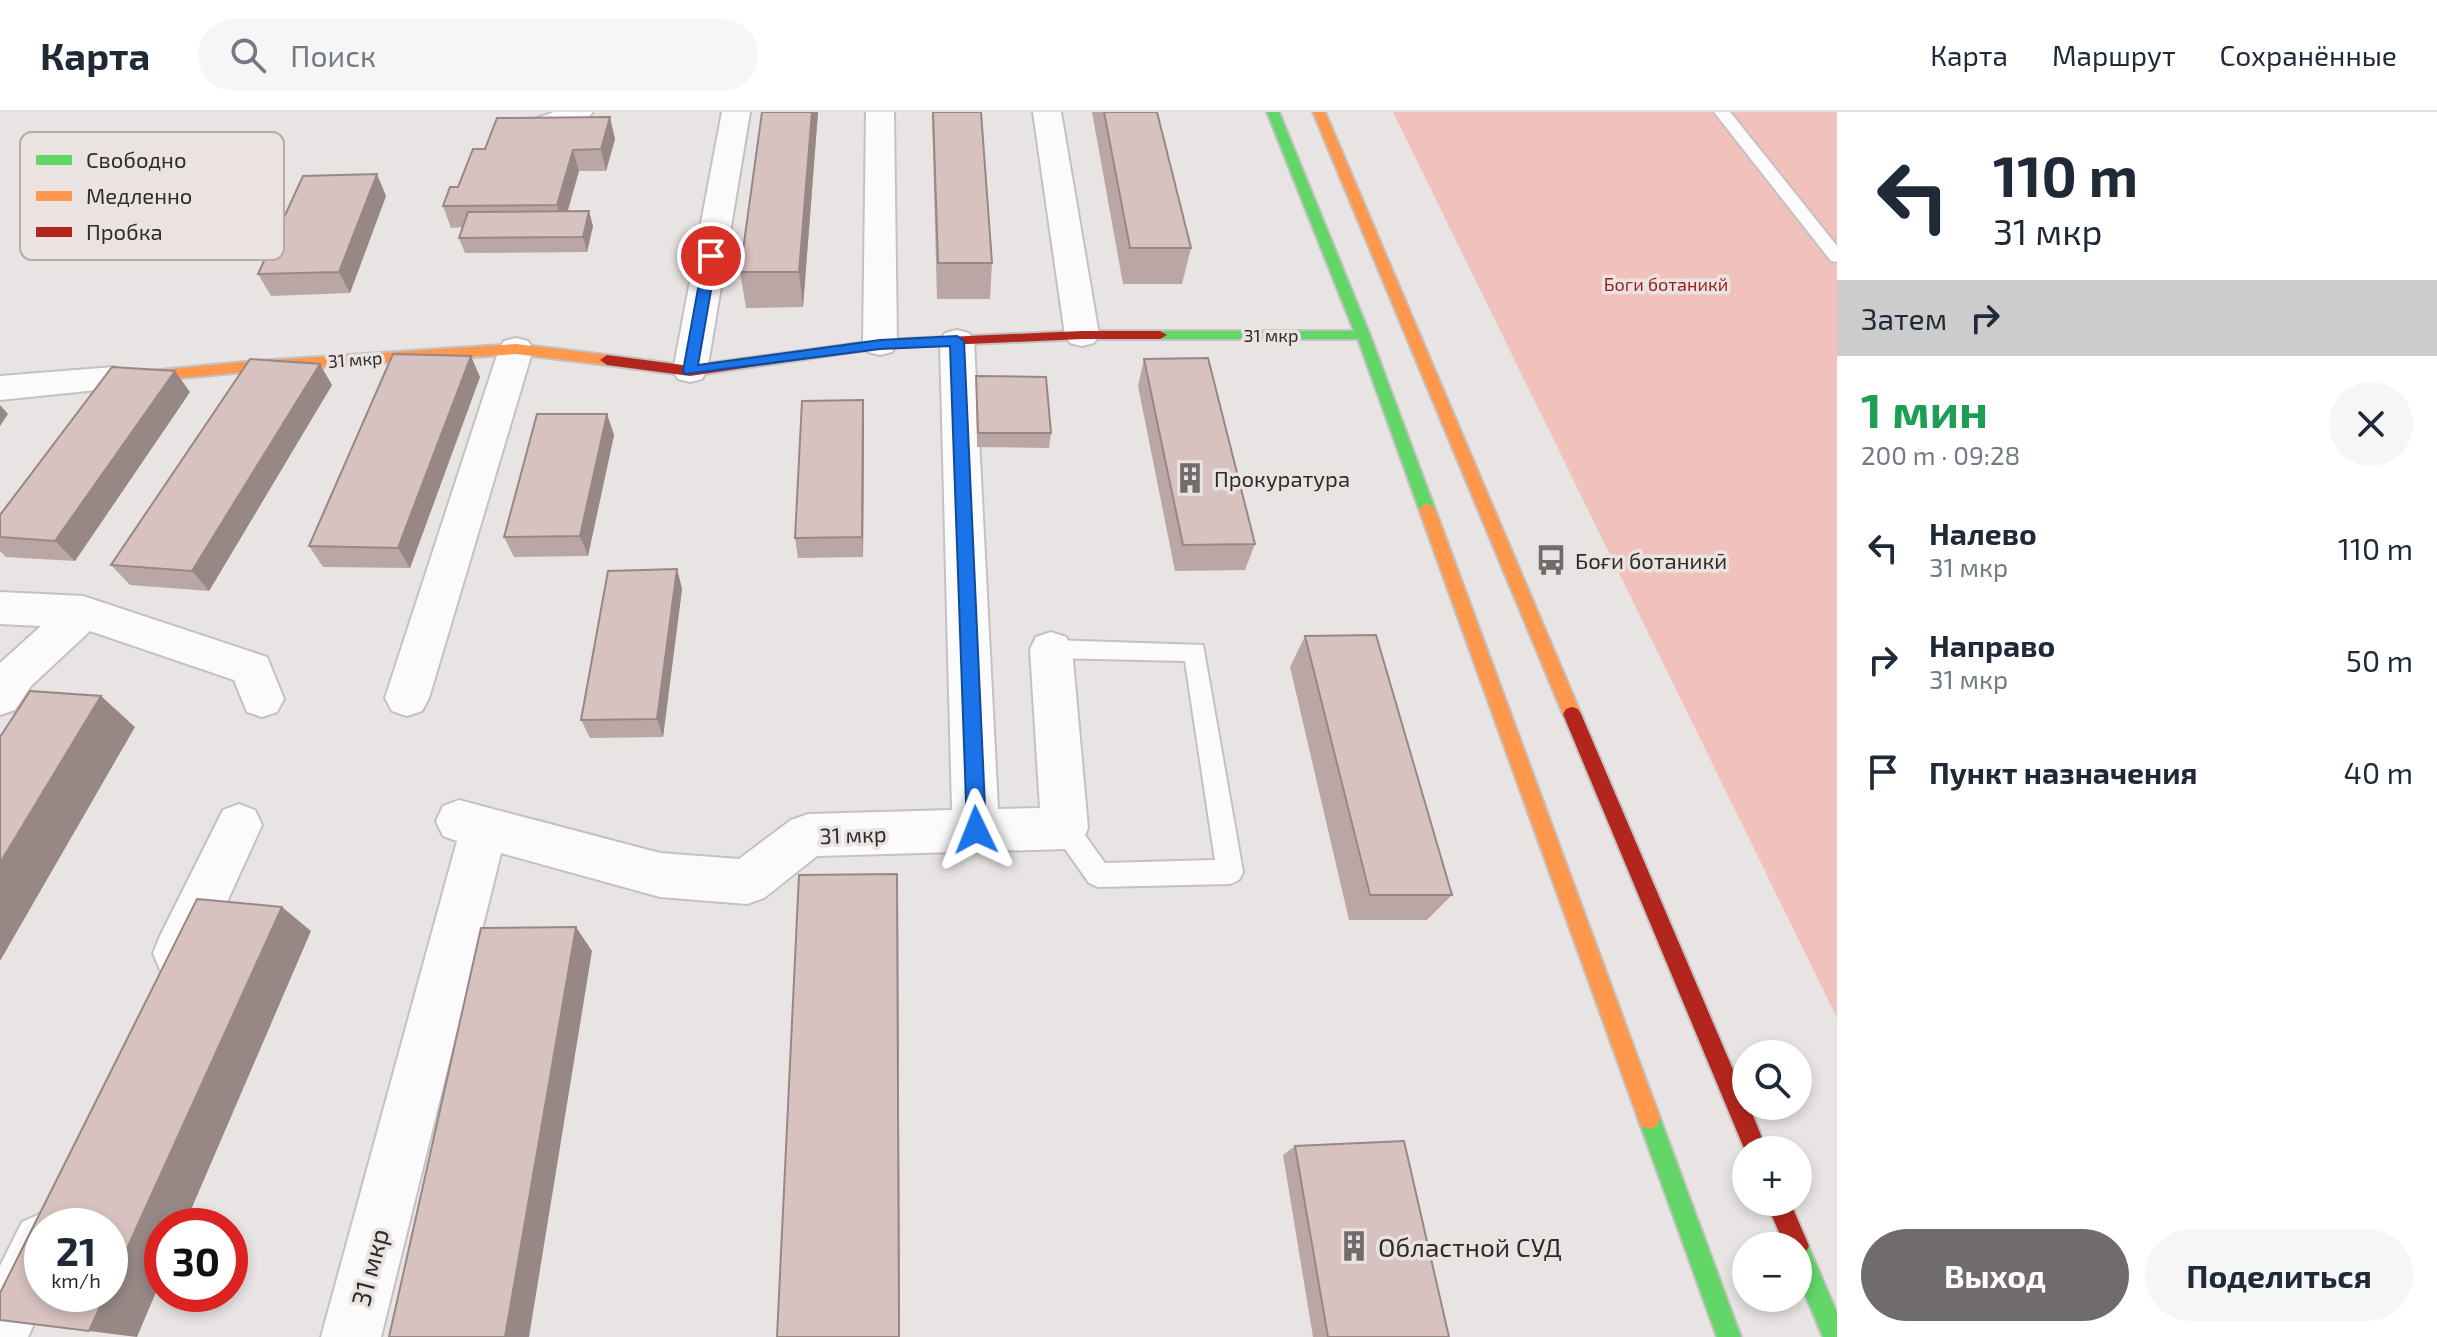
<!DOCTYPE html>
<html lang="ru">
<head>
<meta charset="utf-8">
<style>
  body { margin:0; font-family:"Exo 2",sans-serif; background:#f6f6f7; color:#1f2937; height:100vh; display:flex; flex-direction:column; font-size:30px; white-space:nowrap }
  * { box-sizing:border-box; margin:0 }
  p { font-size:26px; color:#747a83 }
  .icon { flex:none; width:44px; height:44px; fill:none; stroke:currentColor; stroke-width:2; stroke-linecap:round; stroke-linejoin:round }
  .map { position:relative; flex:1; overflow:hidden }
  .panel { display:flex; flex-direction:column; background:#fff; width:600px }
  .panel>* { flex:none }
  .hud { background:#fff; color:#1f2937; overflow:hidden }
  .controls { position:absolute; left:1732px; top:928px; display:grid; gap:16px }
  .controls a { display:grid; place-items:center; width:80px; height:80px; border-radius:50%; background:#fff; box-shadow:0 4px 12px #0003; font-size:40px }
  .speed { position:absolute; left:24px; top:1096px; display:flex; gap:16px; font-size:40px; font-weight:700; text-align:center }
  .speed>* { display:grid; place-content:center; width:104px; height:104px; border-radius:50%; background:#fff; box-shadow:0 4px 12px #0003; line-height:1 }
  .speed small { font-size:20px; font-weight:400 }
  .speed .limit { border:12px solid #d22; background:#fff; color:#111 }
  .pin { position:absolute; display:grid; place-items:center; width:68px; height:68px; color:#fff; margin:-34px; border:4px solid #fff; border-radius:50%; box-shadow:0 2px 8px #0007 }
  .me { position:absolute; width:88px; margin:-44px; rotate:358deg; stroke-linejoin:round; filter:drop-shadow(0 0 6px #0008) }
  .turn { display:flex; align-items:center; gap:28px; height:168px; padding:0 24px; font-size:36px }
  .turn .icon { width:104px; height:104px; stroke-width:2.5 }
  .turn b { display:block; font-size:56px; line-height:68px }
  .then { display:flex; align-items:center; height:76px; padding:0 24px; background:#0003; gap:16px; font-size:30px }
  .round { display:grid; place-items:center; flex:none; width:84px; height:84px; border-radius:42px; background:#f6f6f7 }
  .headline { display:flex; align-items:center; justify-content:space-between; height:136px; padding:0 24px }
  h1 { font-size:48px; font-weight:700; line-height:60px; color:#1e9e55 }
  .action { display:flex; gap:16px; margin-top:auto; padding:16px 24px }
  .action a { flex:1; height:92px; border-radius:48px; background:#706c6c; color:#fff; font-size:32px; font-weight:700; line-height:92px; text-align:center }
  .action a+a { background:#f6f6f7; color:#1f2937 }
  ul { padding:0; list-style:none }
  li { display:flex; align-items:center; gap:24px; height:112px; padding:0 24px }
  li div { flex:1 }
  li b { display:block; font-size:30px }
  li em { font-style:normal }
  header { display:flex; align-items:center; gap:48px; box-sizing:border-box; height:112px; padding:0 40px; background:#fff; border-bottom:2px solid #e0e1e3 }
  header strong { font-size:38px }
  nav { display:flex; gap:44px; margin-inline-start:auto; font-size:28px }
  .search { width:560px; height:72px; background:#f6f6f7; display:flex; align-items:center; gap:20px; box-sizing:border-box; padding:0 28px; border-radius:44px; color:#747a83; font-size:30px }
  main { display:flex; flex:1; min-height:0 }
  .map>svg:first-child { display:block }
  .green { fill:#f1c1bc }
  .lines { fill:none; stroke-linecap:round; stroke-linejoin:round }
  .lane-casing { stroke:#c4c1c1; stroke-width:4 }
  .street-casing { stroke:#c4c1c1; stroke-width:4 }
  .fast-casing { stroke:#c4c1c1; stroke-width:4 }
  .slow-casing { stroke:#c4c1c1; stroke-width:4 }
  .jam-casing { stroke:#c4c1c1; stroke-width:4 }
  .lane { fill:#fcfbfb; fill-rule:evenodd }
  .street { fill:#fcfbfb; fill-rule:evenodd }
  .fast { fill:#63d668; fill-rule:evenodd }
  .slow { fill:#ff974d; fill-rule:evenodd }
  .jam { fill:#b3261e; fill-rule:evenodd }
  .wall { fill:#baa7a5 }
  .shaded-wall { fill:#978886 }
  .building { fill:#d8c2c0; stroke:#978886; stroke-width:2 }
  .route { fill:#1a73e8; stroke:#114b97; stroke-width:2 }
  .labels { text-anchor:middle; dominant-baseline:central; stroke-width:7; stroke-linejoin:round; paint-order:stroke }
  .far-park-label { font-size:18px; fill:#981c1d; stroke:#eae3e2 }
  .far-street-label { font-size:18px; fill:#2f2c2c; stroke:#eae3e2 }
  .poi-label { font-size:22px; fill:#2f2c2c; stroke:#eae3e2; text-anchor:start }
  .street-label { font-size:22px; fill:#2f2c2c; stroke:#eae3e2 }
  .near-poi-label { font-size:26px; fill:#2f2c2c; stroke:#eae3e2; text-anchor:start }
  .near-street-label { font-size:26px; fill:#2f2c2c; stroke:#eae3e2 }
  .key { fill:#eae3e2; stroke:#b2acab; stroke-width:2 }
  .key-label { font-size:22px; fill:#2f2c2c }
</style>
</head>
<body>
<header>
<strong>Карта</strong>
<div class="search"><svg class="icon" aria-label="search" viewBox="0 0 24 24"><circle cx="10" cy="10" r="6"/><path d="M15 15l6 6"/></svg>Поиск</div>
<nav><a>Карта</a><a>Маршрут</a><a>Сохранённые</a></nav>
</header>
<main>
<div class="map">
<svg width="1837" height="1225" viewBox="0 0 1837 1225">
  <rect width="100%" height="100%" fill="#e8e4e4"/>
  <path class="green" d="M1393,0H1837V906Z"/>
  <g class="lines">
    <defs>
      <path id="lane" d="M1714,0H1730L1837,134V150L1831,149Z
        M1051,528L1203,533L1243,760L1239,768L1230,772L1098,775L1089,771L1056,724L1052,716L1056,708L1065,705L1074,708L1105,751L1215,748L1185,549L1051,546L1043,543L1040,537L1043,531Z"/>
      <path id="street" d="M554,0H593C583,14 551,23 535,19L531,13L535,7Z
        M722,0H750L707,259L702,267L690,270L678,267L673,259Z
        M866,0H894L897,232L892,240L880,243L868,240L863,232Z
        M1033,0H1061L1099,223L1094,231L1082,234L1070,231L1065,223Z
        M957,218L969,221L974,229L998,697L1040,696L1030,537L1036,525L1051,520L1066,525L1072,537L1088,716L1082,731L1065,737L817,744L764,786L747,792L660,785L501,741L381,1225H321L457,729L443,724L436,709L443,694L459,688L660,741L739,747L791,708L808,702L952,698L940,229L945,221Z
        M516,226L528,229L533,237L429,586L422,599L407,604L392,599L385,586L499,237L504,229Z
        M114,255L126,259L131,267L126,275L0,288V264Z
        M0,480L83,484L267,545L284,587L277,600L262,605L247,600L234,568L90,519L31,574L15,598L0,603V551L41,514L0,512Z
        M239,692L255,698L262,713L196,858L178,865L160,858L153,841L160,824L223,698Z
        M42,1101L62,1110L64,1114H42V1182H48L28,1225H0V1154L22,1110Z"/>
      <path id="fast" d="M1267,0H1279L1370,223L1435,397L1433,401L1427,403L1419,397L1358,227H1160L1153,223L1160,219H1354Z
        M1649,995L1657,998L1660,1006L1741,1225H1717L1638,1006L1641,998Z
        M1798,1125L1806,1129L1837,1201V1225H1823L1798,1166V1134H1787L1790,1129Z"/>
      <path id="slow" d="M1313,0H1325L1581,602L1578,607H1566L1563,602Z
        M516,232L607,243L614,248L607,253L516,242L244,260L118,272L111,267L118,262L244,250Z
        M1427,391L1435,397L1660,1006L1657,1014L1649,1017L1641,1014L1638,1006L1419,397Z"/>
      <path id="jam" d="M1082,219H1160L1167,223L1160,227H1082L880,236L690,264L607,253L600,248L607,243L690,254L880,228Z
        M1572,595L1578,597L1581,602L1746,988V994H1749L1767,1038H1746V1041L1563,602L1566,597Z
        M1766,1090H1790L1809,1134L1805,1142L1798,1145V1134H1785Z"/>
    </defs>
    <use href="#lane" class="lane-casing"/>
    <use href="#street" class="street-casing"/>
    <use href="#fast" class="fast-casing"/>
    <use href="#slow" class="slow-casing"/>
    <use href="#jam" class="jam-casing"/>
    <use href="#lane" class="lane"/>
    <use href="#street" class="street"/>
    <use href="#fast" class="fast"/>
    <use href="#slow" class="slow"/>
    <use href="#jam" class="jam"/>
  </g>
  <path class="wall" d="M818,0L803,195L746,196L740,160Z
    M932,0H981L992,151L990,187H937Z
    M1092,0H1157L1191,136L1182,172H1123Z
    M615,27L606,59H579L568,99L593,114L587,140L465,141L459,126L463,115L451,116L443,94L485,37Z
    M386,84L350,181L271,184L258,162Z
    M1144,247L1255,432L1245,458L1175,459L1138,274Z
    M976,264L1051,321L1049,336L977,335Z
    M480,265L410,456L323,455L309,434Z
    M332,273L209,479L130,473L111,453Z
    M190,280L75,449L6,445L0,439V403Z
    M607,302L614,323L588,444L514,445L504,425Z
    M864,309L863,445L798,446L795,426Z
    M677,457L682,477L663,625L590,626L581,608Z
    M1305,524L1452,783L1427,808H1349L1290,555Z
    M1295,1034L1449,1225H1313L1283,1043Z"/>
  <path class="shaded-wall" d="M812,0H818L803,195L799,160Z
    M610,5L615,27L606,59L601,37Z
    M573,38L579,59L563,114L557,93Z
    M377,62L386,84L350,181L339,160Z
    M589,99L593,114L587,140L583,125Z
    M471,244L480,265L410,456L398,436Z
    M320,252L332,273L209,479L192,459Z
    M175,259L190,280L75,449L55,429Z
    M863,288L864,309L863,445L862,425Z
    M0,293L8,302L0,314Z
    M607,302L614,323L588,444L580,424Z
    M677,457L682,477L663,625L657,607Z
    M101,584L135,615L0,849V751Z
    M897,762L898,787L900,1225H899Z
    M282,795L311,819L184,1114H162V1166L137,1225L89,1219L106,1182H110V1174Z
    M576,815L592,839L529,1225H505Z"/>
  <path class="building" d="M762,0H812L799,160H740Z
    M933,0H981L992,151H938Z
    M1104,0H1157L1191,136H1130Z
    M610,5L601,37L573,38L557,93L443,94L450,75H458L473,37H485L497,6Z
    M377,62L339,160L258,162L303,64Z
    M589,99L583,125L459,126L468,100Z
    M393,242L471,244L398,436L309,434Z
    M1208,246L1255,432L1183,433L1144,247Z
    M250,247L320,252L192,459L111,453Z
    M112,255L175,259L55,429L0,425V403Z
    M976,264L1046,265L1051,321H978Z
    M863,288L862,425L795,426L802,289Z
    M537,302H607L580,424L504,425Z
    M677,457L657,607L581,608L608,459Z
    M1376,523L1452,783H1370L1305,524Z
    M30,579L101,584L0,751V625Z
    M897,762L899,1225H777L799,763Z
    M197,787L282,795L110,1174V1114H42V1182H106L89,1219L0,1208V1181Z
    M576,815L505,1225H389L481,816Z
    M1404,1029L1449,1225H1328L1295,1034Z"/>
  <path class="route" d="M711,140L717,144L698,253L880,228L957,224L964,229L986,718L983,724L976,727L970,724L967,718L950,234L880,237L685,262L683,259L704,144Z"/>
  <defs>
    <symbol id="building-bare" viewBox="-9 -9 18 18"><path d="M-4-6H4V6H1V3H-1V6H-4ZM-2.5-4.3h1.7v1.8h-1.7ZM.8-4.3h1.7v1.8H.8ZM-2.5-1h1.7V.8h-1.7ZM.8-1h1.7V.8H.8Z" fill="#706c6c" stroke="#eae3e2" stroke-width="2.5" paint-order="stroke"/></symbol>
    <symbol id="bus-bare" viewBox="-9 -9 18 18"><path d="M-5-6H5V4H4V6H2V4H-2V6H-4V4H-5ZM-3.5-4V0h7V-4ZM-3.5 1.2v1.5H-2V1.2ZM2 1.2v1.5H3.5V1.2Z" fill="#706c6c" stroke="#eae3e2" stroke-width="2.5" paint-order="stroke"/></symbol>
  </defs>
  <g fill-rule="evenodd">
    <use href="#building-bare" x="1168" y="344" width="44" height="44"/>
    <use href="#bus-bare" x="1529" y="426" width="44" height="44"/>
    <use href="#building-bare" x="1332" y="1112" width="44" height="44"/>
  </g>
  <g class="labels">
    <g class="far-park-label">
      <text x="1666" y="172">Боги ботаникй</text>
    </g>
    <g class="far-street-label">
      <text x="1271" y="223">31 мкр</text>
      <text transform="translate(355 247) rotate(-4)">31 мкр</text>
    </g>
    <g class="poi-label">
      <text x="1214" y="366">Прокуратура</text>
      <text x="1575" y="448">Боғи ботаникӣ</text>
    </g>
    <g class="street-label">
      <text transform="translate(853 722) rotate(-2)">31 мкр</text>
    </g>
    <g class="near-poi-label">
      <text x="1378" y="1134">Областной СУД</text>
    </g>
    <g class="near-street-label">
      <text transform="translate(369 1155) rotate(-75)">31 мкр</text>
    </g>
  </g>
  <rect x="20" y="20" width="264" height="128" rx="12" class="key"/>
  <rect x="36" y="43" width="36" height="10" fill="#63d668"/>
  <rect x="36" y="79" width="36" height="10" fill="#ff974d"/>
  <rect x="36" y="115" width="36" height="10" fill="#b3261e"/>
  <g class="key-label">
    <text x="86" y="56">Свободно</text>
    <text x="86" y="92">Медленно</text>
    <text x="86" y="128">Пробка</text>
  </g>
</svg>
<div class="controls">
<a><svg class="icon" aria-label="search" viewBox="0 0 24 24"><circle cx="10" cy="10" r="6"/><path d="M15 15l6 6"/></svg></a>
<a>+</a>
<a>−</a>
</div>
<div class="speed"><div>21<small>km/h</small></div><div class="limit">30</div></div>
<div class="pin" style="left:711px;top:144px;background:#d93025"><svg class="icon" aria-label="arrive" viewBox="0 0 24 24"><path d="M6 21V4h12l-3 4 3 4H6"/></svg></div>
<svg class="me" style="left:976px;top:718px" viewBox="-20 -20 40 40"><path d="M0-17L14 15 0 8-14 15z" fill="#1a73e8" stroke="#fff" stroke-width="4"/></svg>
</div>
<section class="panel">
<div class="hud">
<div class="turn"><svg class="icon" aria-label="left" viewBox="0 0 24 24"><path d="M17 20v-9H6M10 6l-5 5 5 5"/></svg><div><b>110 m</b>31 мкр</div></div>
<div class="then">Затем<svg class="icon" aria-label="right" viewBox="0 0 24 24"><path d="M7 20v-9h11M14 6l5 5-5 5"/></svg></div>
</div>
<div class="headline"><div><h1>1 мин</h1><p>200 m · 09:28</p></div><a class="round"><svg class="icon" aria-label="close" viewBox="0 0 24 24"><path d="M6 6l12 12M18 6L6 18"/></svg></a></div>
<ul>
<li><svg class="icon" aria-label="left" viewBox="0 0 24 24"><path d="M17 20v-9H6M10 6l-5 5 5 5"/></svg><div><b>Налево</b><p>31 мкр</p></div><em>110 m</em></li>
<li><svg class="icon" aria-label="right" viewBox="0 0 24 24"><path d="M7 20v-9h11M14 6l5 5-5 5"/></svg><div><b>Направо</b><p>31 мкр</p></div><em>50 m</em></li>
<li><svg class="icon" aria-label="arrive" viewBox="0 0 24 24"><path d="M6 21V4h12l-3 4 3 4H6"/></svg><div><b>Пункт назначения</b></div><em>40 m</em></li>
</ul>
<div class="action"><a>Выход</a><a>Поделиться</a></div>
</section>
</main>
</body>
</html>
